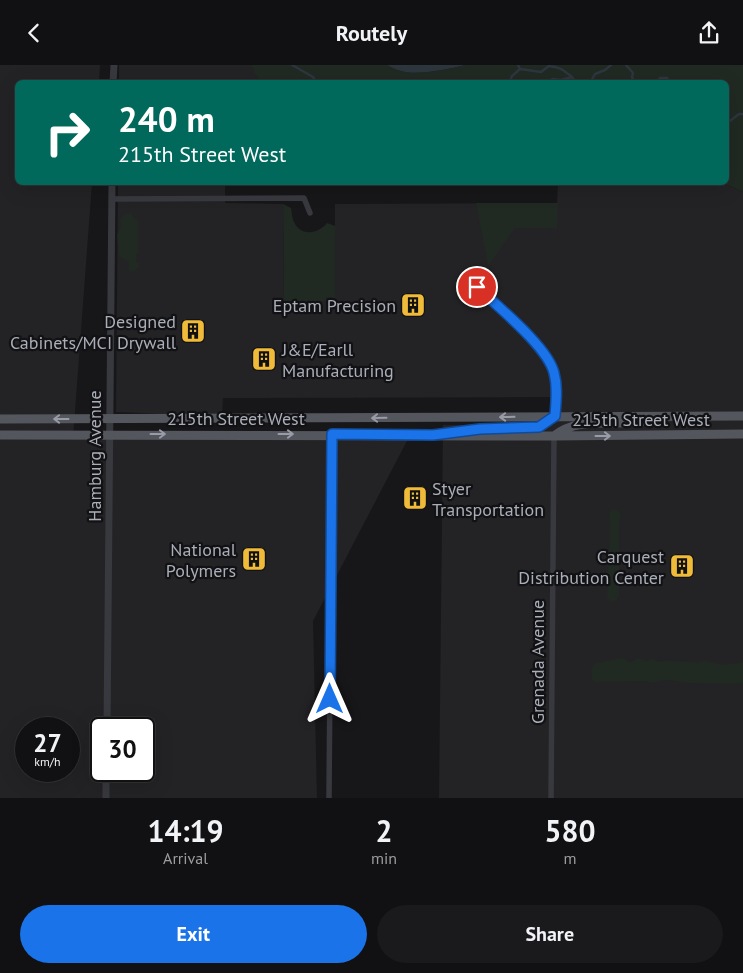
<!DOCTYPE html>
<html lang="en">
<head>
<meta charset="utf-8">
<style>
  body { margin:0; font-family:"PT Sans",sans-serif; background:#1a1a1c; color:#f1f3f6; height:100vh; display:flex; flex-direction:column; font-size:19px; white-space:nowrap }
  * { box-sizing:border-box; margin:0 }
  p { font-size:16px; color:#9c9da0 }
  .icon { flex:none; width:28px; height:28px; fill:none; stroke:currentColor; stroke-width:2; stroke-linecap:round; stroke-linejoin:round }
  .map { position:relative; height:733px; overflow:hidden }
  .sheet { display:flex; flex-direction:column; background:#111113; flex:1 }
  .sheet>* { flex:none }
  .top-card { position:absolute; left:15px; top:15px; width:714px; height:105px; border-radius:8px; box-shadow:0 5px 20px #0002,0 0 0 1px #303133; background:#00695c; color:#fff; overflow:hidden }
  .speed { position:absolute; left:15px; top:652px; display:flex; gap:10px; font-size:25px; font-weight:700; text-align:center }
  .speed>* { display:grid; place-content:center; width:65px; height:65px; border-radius:50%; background:#111113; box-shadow:0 5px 20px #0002,0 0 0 1px #303133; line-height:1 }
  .speed small { font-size:12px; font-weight:400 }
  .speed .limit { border:2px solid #111; border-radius:8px; background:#fff; color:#111 }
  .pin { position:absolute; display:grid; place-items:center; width:42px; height:42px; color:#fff; margin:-21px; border:2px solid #fff; border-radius:50%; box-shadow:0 1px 5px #0007 }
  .me { position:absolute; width:55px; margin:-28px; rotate:0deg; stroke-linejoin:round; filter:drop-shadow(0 0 4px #0008) }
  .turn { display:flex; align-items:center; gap:18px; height:105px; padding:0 20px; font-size:22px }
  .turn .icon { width:65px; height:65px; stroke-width:2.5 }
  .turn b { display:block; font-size:35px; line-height:42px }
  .eta { display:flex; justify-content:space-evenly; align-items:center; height:85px; text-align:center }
  .eta b { font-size:30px; font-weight:800; line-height:35px }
  .cta { display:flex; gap:10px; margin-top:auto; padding:10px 20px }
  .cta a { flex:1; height:58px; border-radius:30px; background:#1a73e8; color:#fff; font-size:20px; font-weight:800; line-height:58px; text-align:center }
  .cta a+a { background:#1a1a1c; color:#f1f3f6 }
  header { display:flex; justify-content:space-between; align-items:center; height:65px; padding:0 20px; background:#111113; font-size:22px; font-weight:800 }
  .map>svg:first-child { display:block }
  .built { fill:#232326; fill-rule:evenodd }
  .green { fill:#212923 }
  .water { fill:#2d353d }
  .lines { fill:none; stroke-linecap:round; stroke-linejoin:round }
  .stream { stroke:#2d353d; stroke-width:2.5 }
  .minor { stroke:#38393e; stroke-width:5.5 }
  .tertiary { stroke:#38393e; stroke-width:7 }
  .primary { stroke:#54565d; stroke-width:9 }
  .oneway { stroke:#999ca7 }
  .route-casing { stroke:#114b97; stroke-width:12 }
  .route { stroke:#1a73e8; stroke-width:9 }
  .labels { text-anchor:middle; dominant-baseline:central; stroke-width:4.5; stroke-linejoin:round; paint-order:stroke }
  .poi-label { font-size:18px; fill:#aaaeb9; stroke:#121214; text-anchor:end }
  .street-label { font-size:18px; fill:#aaaeb9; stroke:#121214 }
</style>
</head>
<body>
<header><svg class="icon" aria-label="back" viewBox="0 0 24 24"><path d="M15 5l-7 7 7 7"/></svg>Routely<svg class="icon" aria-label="share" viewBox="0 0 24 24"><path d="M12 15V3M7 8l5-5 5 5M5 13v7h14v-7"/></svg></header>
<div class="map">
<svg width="743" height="733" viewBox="0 0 743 733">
  <rect width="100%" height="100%" fill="#171719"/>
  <path class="built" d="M0,0H100L99,17L18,18V118H92L73,373L409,372L313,556L317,733H0ZM26,664H69V706H26ZM101,664H144V706H101Z
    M119,0H270L296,18H119Z
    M118,118H225V138L283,139L284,236H335V139L557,138L558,118H723L743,127V733H439L443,360H554L555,332L223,333L222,351L116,347Z"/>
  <path class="green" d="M252,0H387C391,2 396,5 401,6C416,11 450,4 465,0H743V127L723,118H726V18H259V14L255,9Z
    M476,138H558L557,163H515L488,201Z
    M283,139L291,143C292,148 292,154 295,159C303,172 319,168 327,158L335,161V236H284Z
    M131,147L135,154L138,156V188H136V198H139V203L132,207L129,205V197L120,192L119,189L117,170L121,160L120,154L125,149Z
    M612,445H616L621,448L619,461V530C617,537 612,538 607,533L610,466L609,447Z
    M621,593L625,594L628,597H632L637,593L646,596L653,594L659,597C674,593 692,600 707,596C717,601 733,600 743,597V619L689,618C677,616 665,613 653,618L644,616L596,617L592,615L591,605L594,599Z"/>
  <path class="water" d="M387,0H465C450,4 416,11 401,6C396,5 391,2 387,0Z"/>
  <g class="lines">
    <path class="stream" d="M292,0L313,12L316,18
      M518,0L520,4L541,7L549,1C562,3 562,4 572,12
      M626,0L633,8L632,12L634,18
      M525,15L528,16L537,15L541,18
      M488,18L496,16L499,18
      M506,18L510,16L512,11L520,4
      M544,18L553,14L561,15L572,12L576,18
      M589,18L591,16L595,9L605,5L611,0
      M656,18L660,13H667L670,18
      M726,59L739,49H743"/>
    <path class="minor" d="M112,134L304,133L310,148
      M477,222C497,241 548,283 554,308C558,322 556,337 555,351
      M329,733L332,369
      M551,733L554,371"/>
    <path class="tertiary" d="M113,18L114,0
      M107,664L112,118
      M106,733V706"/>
    <path class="primary" d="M0,354L743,351
      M478,365L539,362L555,351
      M0,370L554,371L743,369
      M554,371C582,348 624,365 655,353"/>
  </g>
  <defs><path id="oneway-shaft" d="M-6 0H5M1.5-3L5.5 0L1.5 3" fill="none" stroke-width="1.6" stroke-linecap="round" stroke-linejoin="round" transform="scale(1.25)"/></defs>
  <g class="oneway">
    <use href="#oneway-shaft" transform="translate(507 352) rotate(179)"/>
    <use href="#oneway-shaft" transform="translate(379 353) rotate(179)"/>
    <use href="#oneway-shaft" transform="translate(61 354) rotate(180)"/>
    <use href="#oneway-shaft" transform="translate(158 369)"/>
    <use href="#oneway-shaft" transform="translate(286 369)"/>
    <use href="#oneway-shaft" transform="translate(603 371)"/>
  </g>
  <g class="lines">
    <defs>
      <path id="route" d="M330,634L332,369L433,370L480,364L539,362L555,351C556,337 558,322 554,308C548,282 497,241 477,222"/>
    </defs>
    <use href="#route" class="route-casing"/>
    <use href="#route" class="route"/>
  </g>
  <defs>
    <symbol id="building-square" viewBox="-11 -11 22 22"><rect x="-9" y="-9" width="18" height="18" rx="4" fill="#f0bb39" stroke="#121214"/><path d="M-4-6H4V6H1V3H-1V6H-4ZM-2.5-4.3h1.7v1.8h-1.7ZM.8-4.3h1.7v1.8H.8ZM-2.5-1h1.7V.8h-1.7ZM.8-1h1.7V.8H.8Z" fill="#111"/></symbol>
  </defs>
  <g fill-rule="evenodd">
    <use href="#building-square" x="399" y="226" width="28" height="28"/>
    <use href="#building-square" x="179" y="252" width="28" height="28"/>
    <use href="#building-square" x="250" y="280" width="28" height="28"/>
    <use href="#building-square" x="401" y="419" width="28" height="28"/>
    <use href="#building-square" x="240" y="480" width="28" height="28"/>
    <use href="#building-square" x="668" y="487" width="28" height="28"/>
  </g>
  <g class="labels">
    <g class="poi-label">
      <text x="396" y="240">Eptam Precision</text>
      <text x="176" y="256">Designed<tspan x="176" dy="21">Cabinets/MCI Drywall</tspan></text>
      <text x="282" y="284" text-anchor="start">J&amp;E/Earll<tspan x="282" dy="21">Manufacturing</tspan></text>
      <text x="432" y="423" text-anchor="start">Styer<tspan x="432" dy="21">Transportation</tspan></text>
      <text x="236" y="484">National<tspan x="236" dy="21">Polymers</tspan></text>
      <text x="664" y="491">Carquest<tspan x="664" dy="21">Distribution Center</tspan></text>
    </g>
    <g class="street-label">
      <text x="236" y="353">215th Street West</text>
      <text x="641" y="354">215th Street West</text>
      <text transform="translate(94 391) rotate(-90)">Hamburg Avenue</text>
      <text transform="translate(537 597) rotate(-90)">Grenada Avenue</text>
    </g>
  </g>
</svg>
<div class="speed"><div>27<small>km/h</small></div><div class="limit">30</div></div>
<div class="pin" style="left:477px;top:222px;background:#d93025"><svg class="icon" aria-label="arrive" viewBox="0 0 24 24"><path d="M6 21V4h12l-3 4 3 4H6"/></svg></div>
<svg class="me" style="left:330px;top:634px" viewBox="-20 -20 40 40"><path d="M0-17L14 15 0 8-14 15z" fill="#1a73e8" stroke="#fff" stroke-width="4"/></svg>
<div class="top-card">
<div class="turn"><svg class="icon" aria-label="right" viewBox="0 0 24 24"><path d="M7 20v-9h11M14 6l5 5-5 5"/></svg><div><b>240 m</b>215th Street West</div></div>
</div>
</div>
<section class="sheet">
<div class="eta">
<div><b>14:19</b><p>Arrival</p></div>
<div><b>2</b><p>min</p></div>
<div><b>580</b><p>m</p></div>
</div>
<div class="cta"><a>Exit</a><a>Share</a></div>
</section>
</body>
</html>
